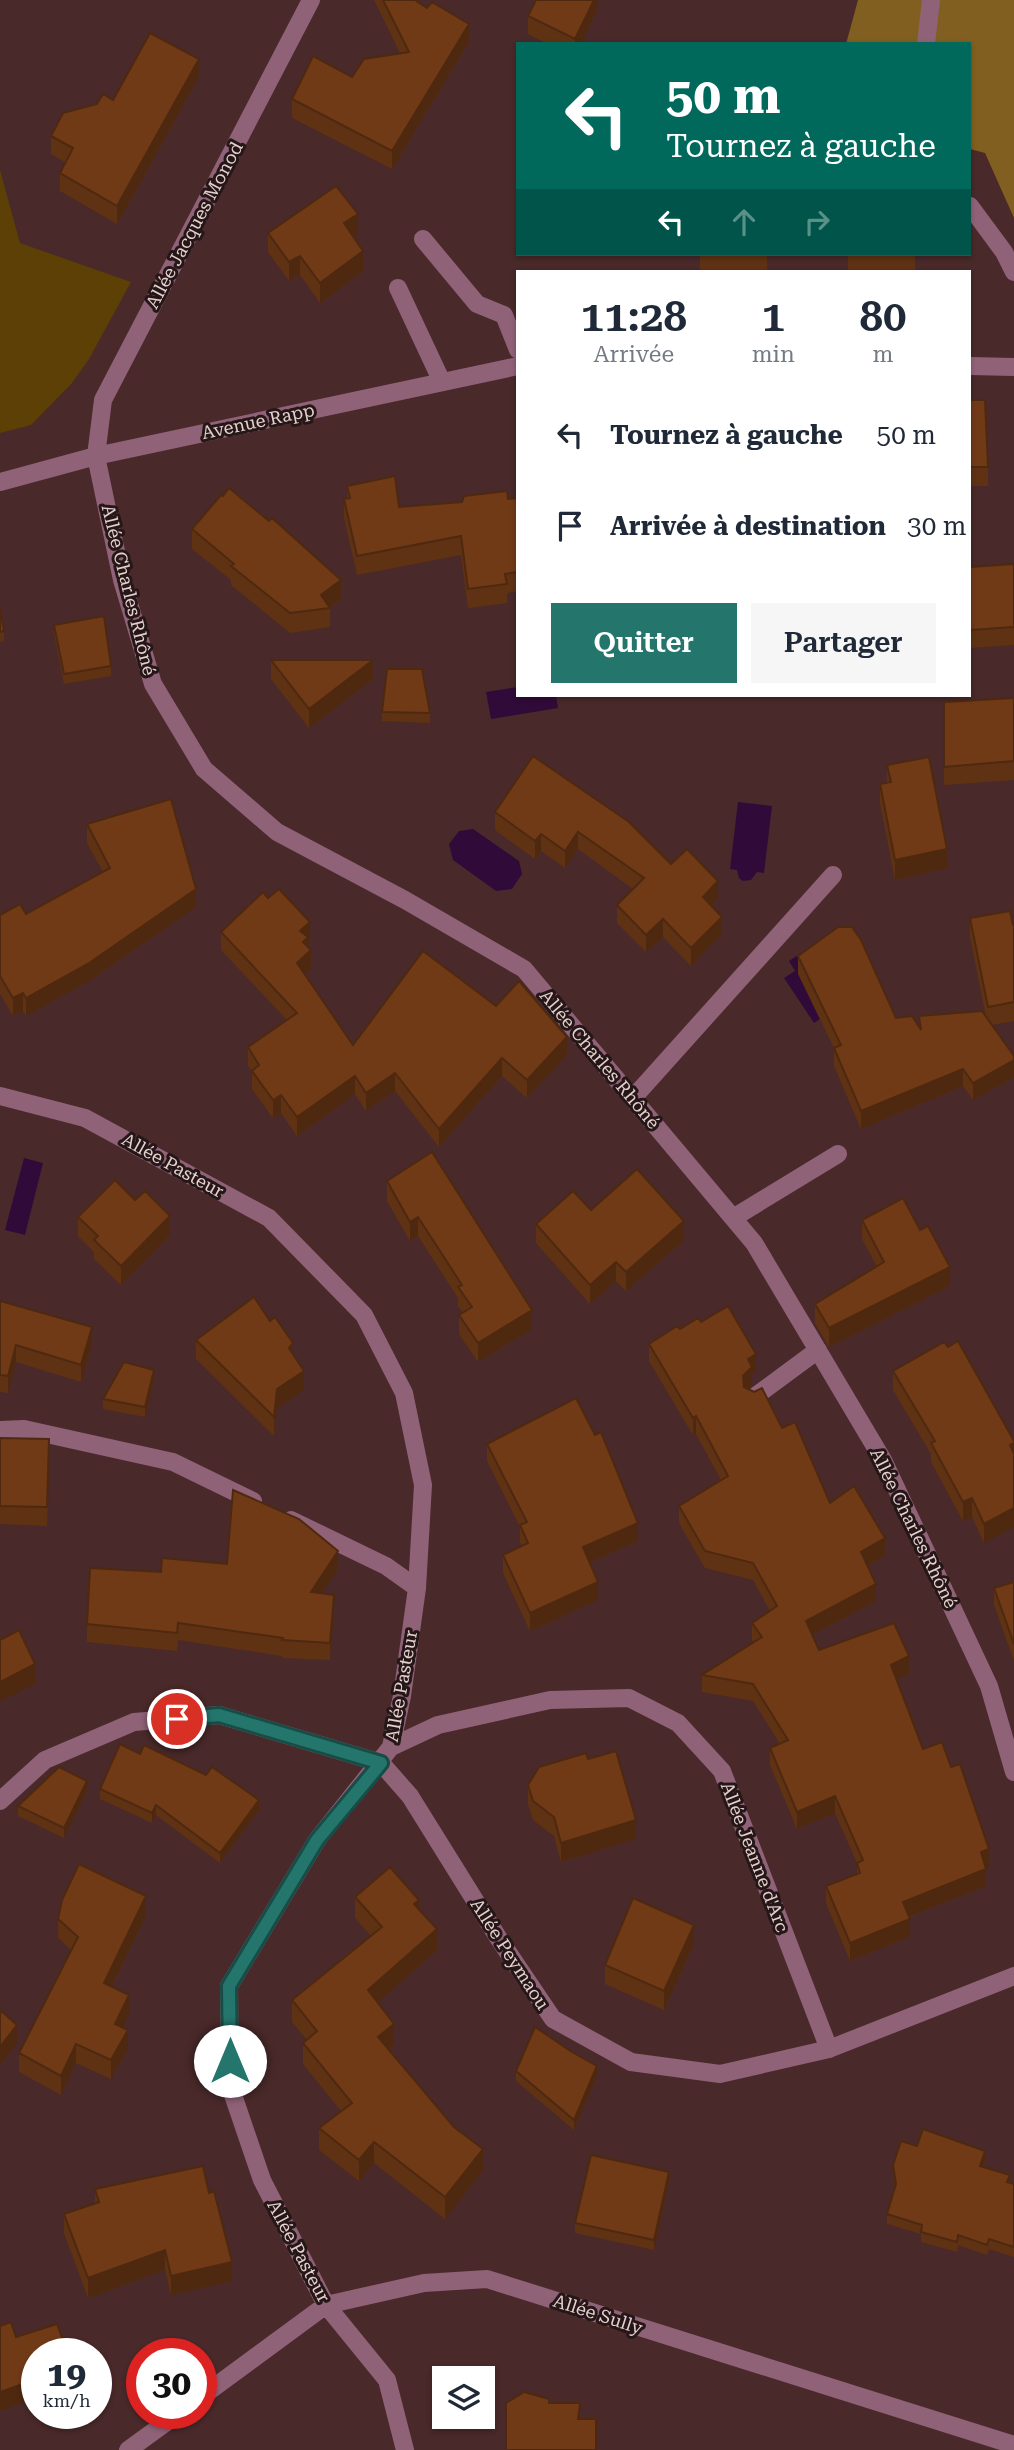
<!DOCTYPE html>
<html lang="fr">
<head>
<meta charset="utf-8">
<style>
  body { margin:0; font-family:"Roboto Serif",serif; background:#f6f6f7; color:#1f2937; height:100vh; display:flex; flex-direction:column; font-size:26px; white-space:nowrap }
  * { box-sizing:border-box; margin:0 }
  p { font-size:23px; color:#747a83 }
  .icon { flex:none; width:38px; height:38px; fill:none; stroke:currentColor; stroke-width:2; stroke-linecap:round; stroke-linejoin:round }
  .map { position:relative; flex:1; overflow:hidden }
  .drawer { position:absolute; left:516px; top:270px; width:455px; height:427px; display:flex; flex-direction:column; background:#fff; border-radius:0px; box-shadow:0 2px 5px #0004 }
  .drawer>* { flex:none }
  .hud { position:absolute; left:516px; top:42px; width:455px; height:214px; border-radius:0px; box-shadow:0 2px 5px #0004; background:#00695c; color:#fff; overflow:hidden }
  .tools { position:absolute; left:432px; top:2366px; display:grid; gap:14px }
  .tools a { display:grid; place-items:center; width:63px; height:63px; border-radius:0px; background:#fff; box-shadow:0 2px 5px #0004; font-size:35px }
  .speed { position:absolute; left:21px; top:2338px; display:flex; gap:14px; font-size:35px; font-weight:700; text-align:center }
  .speed>* { display:grid; place-content:center; width:91px; height:91px; border-radius:50%; background:#fff; box-shadow:0 2px 5px #0004; line-height:1 }
  .speed small { font-size:18px; font-weight:400 }
  .speed .limit { border:10px solid #d22; background:#fff; color:#111 }
  .pin { position:absolute; display:grid; place-items:center; width:60px; height:60px; color:#fff; margin:-30px; border:4px solid #fff; border-radius:50%; box-shadow:0 2px 7px #0007 }
  .me { position:absolute; width:77px; margin:-38px; rotate:0deg; stroke-linejoin:round; filter:drop-shadow(0 0 5px #0008) }
  .turn { display:flex; align-items:center; gap:24px; height:147px; padding:0 35px; font-size:32px }
  .turn .icon { width:91px; height:91px; stroke-width:2.5 }
  .turn b { display:block; font-size:49px; line-height:60px }
  .lanes { display:flex; align-items:center; height:66px; padding:0 35px; background:#0003; justify-content:center; gap:35px; direction:ltr }
  .lanes .off { opacity:.35 }
  .eta { display:flex; justify-content:space-evenly; align-items:center; height:119px; text-align:center }
  .eta b { font-size:42px; font-weight:600; line-height:49px }
  .primary-button { display:flex; gap:14px; margin-top:auto; padding:14px 35px }
  .primary-button a { flex:1; height:80px; border-radius:0px; background:#24766c; color:#fff; font-size:28px; font-weight:600; line-height:80px; text-align:center }
  .primary-button a+a { background:#f6f6f7; color:#1f2937 }
  ul { padding:0; list-style:none }
  li { display:flex; align-items:center; gap:21px; height:91px; padding:0 35px }
  li div { flex:1 }
  li b { display:block; font-size:26px }
  li em { font-style:normal }
  .map>svg:first-child { display:block }
  .green { fill:#5c4005 }
  .forest { fill:#805f20 }
  .water { fill:#300b39 }
  .lines { fill:none; stroke-linecap:round; stroke-linejoin:round }
  .minor { stroke:#906278; stroke-width:18 }
  .wall { fill:#603214 }
  .shaded-wall { fill:#4e2910 }
  .building { fill:#703a17; stroke:#4e2910; stroke-width:2 }
  .route-casing { stroke:#174d46; stroke-width:18 }
  .route { stroke:#24766c; stroke-width:12 }
  .labels { text-anchor:middle; dominant-baseline:central; stroke-width:6; stroke-linejoin:round; paint-order:stroke }
  .street-label { font-size:18px; fill:#e5d0cf; stroke:#251717 }
</style>
</head>
<body>
<div class="map">
<svg width="1014" height="2450" viewBox="0 0 1014 2450">
  <rect width="100%" height="100%" fill="#49292a"/>
  <path class="green" d="M0,170L20,243L131,282L89,359L72,383L31,425L0,433Z"/>
  <path class="forest" d="M858,0H1014V218L985,153L970,149V44H846Z"/>
  <path class="water" d="M518,687V695H556L558,708L491,719L486,692Z
    M738,802L772,806L764,873L757,872L751,880L743,881L739,878L737,870L730,869Z
    M473,829L519,861L522,874L512,889L496,891L453,860L449,844L459,831Z
    M810,947L849,999L814,1023L784,978L795,971L789,961Z
    M24,1158L43,1163L25,1235L5,1230Z"/>
  <g class="lines">
    <path class="minor" d="M311,0L103,400L96,456L122,580L153,684L204,769L277,832L405,900L524,969L754,1243L883,1460L989,1686L1014,1772
      M926,44L931,0
      M970,206L1004,252L1014,272
      M423,239L477,304L504,315L518,350
      M398,288L442,382
      M970,366L1014,367
      M0,482L96,456L518,366
      M0,1096L85,1118L269,1218L364,1315L404,1393L423,1485L417,1588L402,1696L391,1747L317,1840L229,1986L230,2086L262,2180L326,2305L387,2380L405,2450
      M633,1098L833,875
      M733,1218L838,1154
      M753,1398L818,1350
      M0,1430L24,1429L173,1462L253,1501
      M291,1520L386,1566L417,1588
      M391,1747L438,1725L550,1700L629,1698L678,1723L722,1771L829,2049
      M0,1801L45,1760L134,1722L219,1715L381,1763L410,1796L499,1939L553,2019L631,2062L720,2074L829,2049L1014,1976
      M201,2397L326,2305L424,2283L487,2279L1014,2445
      M128,2450L179,2413"/>
  </g>
  <path class="wall" d="M374,0H415L469,42L392,169L292,118V99L352,77L400,53Z
    M598,0V8L581,44H548L528,34V16Z
    M199,77L117,224L60,191V173L66,163L51,154V136L113,100Z
    M268,233L358,234L353,237L363,271L320,303L300,275L289,281L268,252Z
    M700,254H767V271H700Z
    M848,254H915V271H848Z
    M970,400L988,467V486H970Z
    M347,486L399,507L518,498V591L507,593V603L468,608L461,555L357,575L344,518V499L347,498Z
    M192,529L341,599L330,608V627L290,633L231,585V580L192,549Z
    M1014,564V645L970,648V567Z
    M0,608L4,631V641L0,642Z
    M54,625L111,666V676L64,684L54,634Z
    M271,660L373,679L309,728L271,679Z
    M1014,698V780L944,785V702Z
    M382,712L430,713V723L382,721Z
    M533,756L671,864L718,898L711,906L722,934L691,966L663,937L646,952L617,923V905L633,889L578,849L565,868L541,851L535,859L495,830V812Z
    M887,765L947,868L895,880L880,803V784L887,782Z
    M87,824L196,907L89,981L26,1016L23,1011L13,1016L0,994V915L26,914L103,872L87,843Z
    M970,918L1014,925V1021L992,1025L1014,1056V1077L973,1100L963,1086L861,1129L834,1066V1048L798,974V956L896,1018L919,1026V1016L986,1017L970,937Z
    M221,932L310,940L308,942V947L311,969L305,974L353,1045L496,1006L567,1055L527,1098L502,1076L439,1147L395,1091L366,1111L355,1094L297,1136L281,1113L273,1118L252,1089V1071L248,1066V1047L287,1020L221,950Z
    M387,1181L532,1329L478,1362L459,1334V1315L463,1313L458,1306V1298L418,1236L410,1241L387,1201Z
    M78,1217L170,1235L121,1285L94,1259V1252L78,1236Z
    M862,1220L950,1286L829,1347L815,1323V1304L877,1267L862,1239Z
    M536,1224L684,1240L626,1291L616,1281L590,1304L536,1243Z
    M0,1301L92,1345L81,1382L16,1362L8,1393L0,1392Z
    M701,1322L756,1372L752,1374V1385L747,1389L782,1428L830,1503L885,1555L867,1566L876,1601L812,1635L819,1650L909,1674L896,1679L923,1749L989,1867L986,1868V1886L909,1917L910,1936L850,1961L826,1903V1886L857,1874V1863L835,1813L797,1829L770,1765V1748L780,1744L753,1701L702,1692V1675L754,1642L752,1640V1623L770,1611L753,1580L705,1568L679,1523V1506L721,1480L696,1434L693,1435L649,1361V1344L680,1329Z
    M196,1340L293,1353L304,1390L277,1408L274,1436L196,1359Z
    M893,1371L1014,1441L984,1543L972,1517L963,1521L931,1462V1454L893,1390Z
    M154,1380L145,1417L103,1409V1399Z
    M0,1438L49,1458L47,1526L0,1524Z
    M487,1444L638,1541L590,1562L598,1600L530,1631L503,1573V1555L522,1546L520,1542V1527L487,1461Z
    M227,1564L338,1569L321,1593L334,1613L330,1660L282,1658V1656L178,1640L177,1651L87,1642V1624L161,1572Z
    M1014,1582V1661L994,1605V1588Z
    M588,1759L636,1839L561,1862L554,1836L533,1820L528,1804V1785Z
    M100,1789L259,1810L220,1863L156,1815L152,1823L100,1799Z
    M87,1791L64,1838L18,1816V1806Z
    M355,1897L419,1910L437,1950L378,2002L394,2045L389,2050L483,2170L445,2219L374,2163L359,2181L319,2150V2128L341,2111L303,2064V2043L307,2040L292,2022V2000L371,1936L355,1918Z
    M146,1915L112,1986L129,2014L122,2027L128,2049L111,2079L76,2063L61,2095L19,2072V2053L71,1950L58,1938V1919Z
    M694,1944L664,2010L605,1984V1965Z
    M516,2071L597,2076L574,2130L516,2081Z
    M917,2146L985,2161L983,2167L1014,2184V2257L989,2249L987,2255L958,2245L957,2252L921,2242V2234L887,2224V2214L895,2187L893,2165Z
    M669,2182L654,2250L575,2233V2223Z
    M95,2189L232,2281L171,2295L165,2270L88,2298L64,2233V2214L95,2203Z"/>
  <path class="shaded-wall" d="M594,0H598V8L581,44H575V39Z
    M469,24V42L392,169V151Z
    M199,59V77L117,224V206Z
    M358,214V234L344,242V223Z
    M363,251V271L320,303V283Z
    M300,256V275L289,281V262Z
    M341,580V599L329,608L321,595Z
    M373,660V679L309,728V709Z
    M578,832V849L565,868V851Z
    M541,834V851L535,859V841Z
    M947,849V868L895,880V860Z
    M718,881V898L703,915V897Z
    M196,889V907L89,981L26,1016V998Z
    M722,917V934L691,966V948Z
    M663,919V937L646,952V935Z
    M310,922V940L308,942V954L311,950V969L297,981V963L300,931Z
    M23,993V1011L13,1016V998Z
    M567,1037V1055L527,1098V1080Z
    M502,1058V1076L439,1147V1129Z
    M1014,1060V1077L973,1100V1083Z
    M963,1069V1086L861,1129V1111Z
    M395,1073V1091L366,1111V1093Z
    M355,1076V1094L297,1136V1117Z
    M281,1095V1113L273,1118V1100Z
    M170,1216V1235L121,1285V1266Z
    M418,1217V1236L410,1241V1222Z
    M684,1221V1240L626,1291V1272Z
    M616,1262V1281L590,1304V1285Z
    M950,1267V1286L829,1347V1328Z
    M532,1310V1329L478,1362V1343Z
    M92,1327V1345L81,1382V1365Z
    M16,1345V1362L8,1393V1376Z
    M756,1354V1372L752,1374V1385L743,1393V1376L748,1359Z
    M154,1370V1380L145,1417V1407Z
    M304,1371V1390L277,1408L274,1436V1417L277,1389Z
    M696,1416V1434L693,1435V1418Z
    M1014,1443V1462L1010,1445Z
    M972,1498V1517L963,1521V1502Z
    M1014,1508V1527L984,1543V1524Z
    M638,1523V1541L583,1565V1547Z
    M885,1538V1555L861,1569V1552Z
    M338,1551V1569L311,1609V1592Z
    M598,1582V1600L530,1631V1613Z
    M876,1584V1601L806,1638V1621Z
    M334,1595V1613L330,1660V1643Z
    M909,1656V1674L891,1682V1665Z
    M35,1664V1684L0,1701V1682Z
    M87,1781V1791L64,1838V1828Z
    M835,1796V1813L797,1829V1812Z
    M259,1800V1810L220,1863V1853Z
    M156,1805V1815L152,1823V1813Z
    M636,1820V1839L561,1862V1843Z
    M989,1849V1867L981,1870V1852Z
    M986,1869V1886L903,1919V1902Z
    M146,1896V1915L104,2002V1983Z
    M419,1900V1921L414,1904Z
    M910,1919V1936L850,1961V1943Z
    M694,1925V1944L664,2010V1991Z
    M437,1929V1950L368,2011V1990Z
    M129,1995V2014L115,2043V2024Z
    M394,2024V2045L378,2058V2037Z
    M17,2025V2043L0,2065V2047Z
    M128,2030V2049L111,2079V2060Z
    M76,2044V2063L61,2095V2076Z
    M597,2066V2076L574,2130V2120Z
    M374,2142V2163L359,2181V2160Z
    M483,2149V2170L445,2219V2197Z
    M985,2151V2161L980,2176V2166Z
    M669,2172V2182L654,2250V2240Z
    M165,2250V2270L88,2298V2278Z
    M232,2262V2281L171,2295V2276Z
    M37,2379V2398L0,2411V2392Z"/>
  <path class="building" d="M383,0H415L427,8L432,2L469,24L392,151L292,99L313,56L352,77L364,59L409,52Z
    M536,0H594L575,39L528,16Z
    M150,33L199,59L117,206L60,173L73,148L51,136L63,113L97,104L103,94L113,100Z
    M336,186L358,214L344,223L363,251L320,283L300,256L289,262L268,233Z
    M700,254H767V255Z
    M851,254H915V255Z
    M970,400H985L988,467H970Z
    M395,476L399,507L462,502L464,496L507,491L508,499L518,498V572L505,574L507,584L468,589L461,536L357,556L344,499L350,498L347,486Z
    M229,488L269,521L272,518L341,580L321,595L330,608L290,613L231,566L234,564L192,529L221,495L223,496Z
    M1014,564V627L970,630V567Z
    M0,608L4,631L0,632Z
    M104,616L111,666L64,674L54,625Z
    M271,660H373L309,709Z
    M387,669H422L430,713L382,712Z
    M1014,698V761L944,767V702Z
    M533,756L629,822L671,864L687,849L718,881L703,897L722,917L691,948L663,919L646,935L617,905L644,878L578,832L565,851L541,834L535,841L495,812Z
    M929,757L947,849L895,860L880,784L891,782L887,765Z
    M171,799L196,889L89,963L26,998L23,993L13,998L0,976V915L20,904L26,914L110,868L87,824Z
    M279,889L310,922L300,931L308,937L303,942L311,950L297,963L353,1045L423,951L496,1006L519,981L567,1037L527,1080L502,1058L439,1129L395,1073L366,1093L355,1076L297,1117L281,1095L273,1100L252,1071L259,1065L248,1047L297,1013L221,932L263,892L268,898Z
    M1010,911L1013,925H1014V1002L988,1007L970,918Z
    M838,927H852L861,940L896,1018L912,1016L921,1030L919,1016L982,1011L1014,1056V1060L973,1083L963,1069L861,1111L834,1048L841,1045L798,956Z
    M432,1152L532,1310L478,1343L459,1315L472,1307L458,1287L462,1285L418,1217L410,1222L387,1181Z
    M637,1169L684,1221L626,1272L616,1262L590,1285L536,1224L573,1191L591,1210Z
    M115,1180L135,1200L145,1191L170,1216L121,1266L94,1240L98,1236L78,1217Z
    M903,1198L920,1230L928,1226L950,1267L829,1328L815,1304L884,1262L862,1220Z
    M254,1297L270,1321L275,1317L293,1343L289,1348L304,1371L277,1389L274,1417L196,1340Z
    M0,1301L92,1327L81,1365L16,1345L8,1376L0,1375Z
    M728,1306L756,1354L748,1359L752,1367L743,1376L744,1387L754,1392L762,1388L782,1428L795,1422L830,1503L854,1486L885,1538L861,1552L876,1584L806,1621L819,1650L894,1623L909,1656L891,1665L923,1749L942,1742L951,1767L960,1764L989,1849L981,1852L986,1869L903,1902L910,1919L850,1943L826,1886L860,1873L857,1863L863,1860L835,1796L797,1812L770,1748L788,1740L753,1684L702,1675L762,1637L752,1623L777,1606L753,1563L705,1551L679,1506L728,1476L696,1416L693,1418L649,1344L677,1326L680,1329L698,1318L701,1322Z
    M958,1341L1014,1441V1443L1010,1445L1014,1454V1508L984,1524L972,1498L963,1502L931,1443L935,1441L893,1371L944,1342L948,1347Z
    M124,1362L154,1370L145,1407L103,1399Z
    M576,1398L595,1435L601,1432L638,1523L583,1547L598,1582L530,1613L503,1555L528,1543L520,1525L527,1522L487,1444Z
    M0,1438L49,1439L47,1507L0,1506Z
    M233,1490L299,1519L338,1551L311,1592L334,1595L330,1643L282,1640L283,1638L178,1623L177,1633L87,1624L90,1568L161,1572L162,1558L227,1564Z
    M1014,1582V1644L994,1588Z
    M19,1630L35,1664L0,1682V1640Z
    M120,1744L140,1754L144,1745L206,1775L212,1767L259,1800L220,1853L156,1805L152,1813L100,1789Z
    M616,1751L636,1820L561,1843L554,1817L533,1801L528,1785L539,1767L586,1753L588,1759Z
    M59,1767L87,1781L64,1828L18,1806Z
    M79,1864L146,1896L104,1983L129,1995L115,2024L128,2030L111,2060L76,2044L61,2076L19,2053L78,1937L58,1919L62,1900Z
    M390,1867L419,1900L414,1904L437,1929L368,1990L394,2024L378,2037L454,2127L483,2149L445,2197L374,2142L359,2160L319,2128L352,2103L303,2043L317,2031L292,2000L382,1927L355,1897Z
    M633,1898L694,1925L664,1991L605,1965Z
    M0,2010L17,2025L0,2047Z
    M535,2027L572,2052L597,2066L574,2120L516,2071Z
    M923,2129L985,2151L980,2166L1010,2175L1007,2182L1014,2184V2247L989,2239L987,2245L958,2235L957,2242L921,2232L922,2225L887,2214L896,2184L893,2165L901,2141L917,2146Z
    M591,2155L669,2172L654,2240L575,2223Z
    M203,2166L209,2193L214,2191L232,2262L171,2276L165,2250L88,2278L64,2214L99,2202L95,2189Z
    M11,2322L16,2337L57,2324L68,2354H37V2379L0,2392V2326Z
    M524,2392L549,2399V2403H580L578,2419H596V2450H506V2403Z"/>
  <g class="lines">
    <defs>
      <path id="route" d="M177,1719L219,1715L381,1763L317,1840L229,1986L230,2061"/>
    </defs>
    <use href="#route" class="route-casing"/>
    <use href="#route" class="route"/>
  </g>
  <g class="labels">
    <g class="street-label">
      <text transform="translate(194 225) rotate(-62)">Allée Jacques Monod</text>
      <text transform="translate(258 421) rotate(-12)">Avenue Rapp</text>
      <text transform="translate(129 590) rotate(76)">Allée Charles Rhôné</text>
      <text transform="translate(600 1059) rotate(50)">Allée Charles Rhôné</text>
      <text transform="translate(173 1165) rotate(29)">Allée Pasteur</text>
      <text transform="translate(914 1528) rotate(64)">Allée Charles Rhôné</text>
      <text transform="translate(401 1686) rotate(-80)">Allée Pasteur</text>
      <text transform="translate(755 1857) rotate(69)">Allée Jeanne d'Arc</text>
      <text transform="translate(510 1954) rotate(57)">Allée Peymaou</text>
      <text transform="translate(299 2251) rotate(62)">Allée Pasteur</text>
      <text transform="translate(598 2314) rotate(18)">Allée Sully</text>
    </g>
  </g>
</svg>
<div class="tools">
<a><svg class="icon" aria-label="layers" viewBox="0 0 24 24"><path d="M12 4l9 5-9 5-9-5zM3 14l9 5 9-5"/></svg></a>
</div>
<div class="speed"><div>19<small>km/h</small></div><div class="limit">30</div></div>
<div class="pin" style="left:177px;top:1719px;background:#d93025"><svg class="icon" aria-label="arrive" viewBox="0 0 24 24"><path d="M6 21V4h12l-3 4 3 4H6"/></svg></div>
<svg class="me" style="left:230px;top:2061px" viewBox="-20 -20 40 40"><circle r="19" fill="#fff"/><path d="M0-13L10 11 0 6-10 11z" fill="#24766c"/></svg>
<div class="hud">
<div class="turn"><svg class="icon" aria-label="left" viewBox="0 0 24 24"><path d="M17 20v-9H6M10 6l-5 5 5 5"/></svg><div><b>50 m</b>Tournez à gauche</div></div>
<div class="lanes"><svg class="icon" aria-label="left" viewBox="0 0 24 24"><path d="M17 20v-9H6M10 6l-5 5 5 5"/></svg><svg class="icon off" aria-label="ahead" viewBox="0 0 24 24"><path d="M12 20V5M6 11l6-6 6 6"/></svg><svg class="icon off" aria-label="right" viewBox="0 0 24 24"><path d="M7 20v-9h11M14 6l5 5-5 5"/></svg></div>
</div>
<section class="drawer">
<div class="eta">
<div><b>11:28</b><p>Arrivée</p></div>
<div><b>1</b><p>min</p></div>
<div><b>80</b><p>m</p></div>
</div>
<ul>
<li><svg class="icon" aria-label="left" viewBox="0 0 24 24"><path d="M17 20v-9H6M10 6l-5 5 5 5"/></svg><div><b>Tournez à gauche</b></div><em>50 m</em></li>
<li><svg class="icon" aria-label="arrive" viewBox="0 0 24 24"><path d="M6 21V4h12l-3 4 3 4H6"/></svg><div><b>Arrivée à destination</b></div><em>30 m</em></li>
</ul>
<div class="primary-button"><a>Quitter</a><a>Partager</a></div>
</section>
</div>
</body>
</html>
